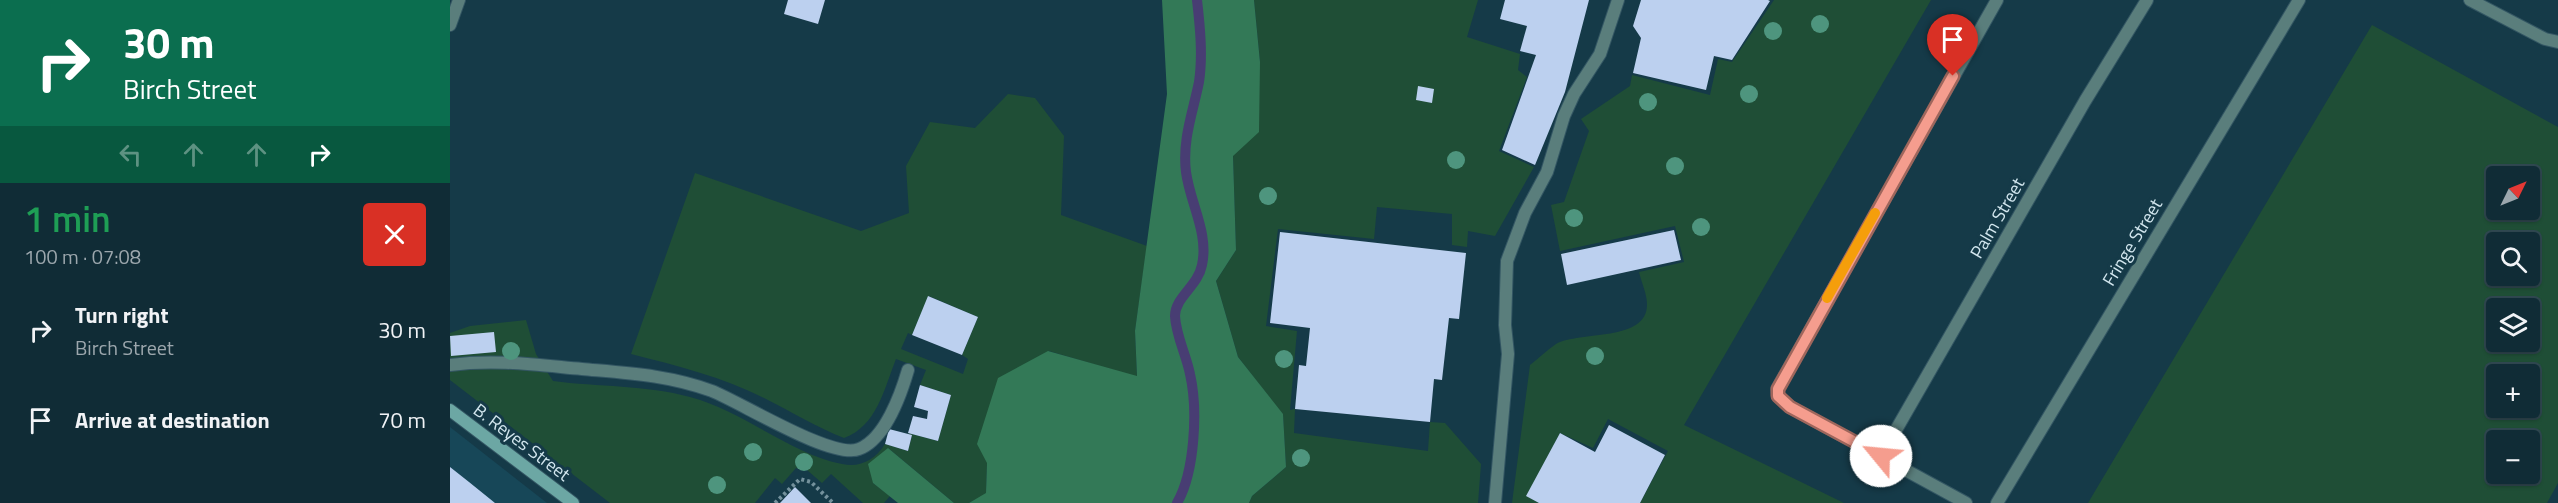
<!DOCTYPE html>
<html lang="en">
<head>
<meta charset="utf-8">
<style>
  body { margin:0; font-family:"Titillium Web",sans-serif; background:#19343e; color:#f1f3f6; height:100vh; display:flex; flex-direction:column; font-size:22px; white-space:nowrap }
  * { box-sizing:border-box; margin:0 }
  p { font-size:20px; color:#9ca7ad }
  .icon { flex:none; width:33px; height:33px; fill:none; stroke:currentColor; stroke-width:2; stroke-linecap:round; stroke-linejoin:round }
  .map { position:relative; flex:1; overflow:hidden }
  .side { display:flex; flex-direction:column; background:#102c36; width:450px }
  .side>* { flex:none }
  .guide { background:#0b6e4f; color:#fff; overflow:hidden }
  .needle { width:39px; rotate:47deg }
  .buttons { position:absolute; left:2036px; top:166px; display:grid; gap:12px }
  .buttons a { display:grid; place-items:center; width:54px; height:54px; border-radius:6px; background:#102c36; box-shadow:0 2px 4px #0004,0 0 0 2px #304851; font-size:30px }
  .pin { position:absolute; display:grid; place-items:center; width:51px; height:51px; color:#fff; margin:-62px -26px; border-radius:50% 50% 50% 0; rotate:-45deg; box-shadow:0 0 6px #0007 }
  .pin .icon { rotate:45deg }
  .me { position:absolute; width:66px; margin:-33px; rotate:298deg; stroke-linejoin:round; filter:drop-shadow(0 0 4px #0008) }
  .turn { display:flex; align-items:center; gap:21px; height:126px; padding:0 24px; font-size:27px }
  .turn .icon { width:78px; height:78px; stroke-width:2.5 }
  .turn b { display:block; font-size:42px; line-height:51px }
  .lanes { display:flex; align-items:center; height:57px; padding:0 24px; background:#0003; justify-content:center; gap:30px; direction:ltr }
  .lanes .off { opacity:.35 }
  .round { display:grid; place-items:center; flex:none; width:63px; height:63px; border-radius:6px; background:#19343e }
  .overview { display:flex; align-items:center; justify-content:space-between; height:102px; padding:0 24px }
  h1 { font-size:36px; font-weight:600; line-height:45px; color:#1e9e55 }
  ul { padding:0; list-style:none }
  li { display:flex; align-items:center; gap:18px; height:90px; padding:0 24px }
  li div { flex:1 }
  li b { display:block; font-size:22px }
  li em { font-style:normal }
  main { display:flex; flex:1; min-height:0 }
  .map>svg:first-child { display:block }
  .built { fill:#174758 }
  .green { fill:#1f4e36; fill-rule:evenodd }
  .forest { fill:#337957 }
  .lines { fill:none; stroke-linecap:round; stroke-linejoin:round }
  .stream { stroke:#483d73; stroke-width:10 }
  .building { fill:#bcd0ef }
  .lane-casing { stroke:#335663; stroke-width:14 }
  .street-casing { stroke:#335663; stroke-width:14 }
  .secondary-casing { stroke:#335663; stroke-width:14 }
  .path { stroke:#74919c; stroke-width:4; stroke-dasharray:3 3; stroke-linecap:butt }
  .lane { stroke:#5a7e7c; stroke-width:12 }
  .street { stroke:#5a7e7c; stroke-width:12 }
  .secondary { stroke:#6ca7a4; stroke-width:12 }
  .tree { fill:#4e957e }
  .route-casing { stroke:#9f665c; stroke-width:15 }
  .route { stroke:#f59d8e; stroke-width:10 }
  .slow { stroke:#f59e0b; stroke-width:10 }
  .labels { text-anchor:middle; dominant-baseline:central; stroke-width:6; stroke-linejoin:round; paint-order:stroke }
  .street-label { font-size:18px; fill:#d3e7ef; stroke:#153a48 }
</style>
</head>
<body>
<main>
<section class="side">
<div class="guide">
<div class="turn"><svg class="icon" aria-label="right" viewBox="0 0 24 24"><path d="M7 20v-9h11M14 6l5 5-5 5"/></svg><div><b>30 m</b>Birch Street</div></div>
<div class="lanes"><svg class="icon off" aria-label="left" viewBox="0 0 24 24"><path d="M17 20v-9H6M10 6l-5 5 5 5"/></svg><svg class="icon off" aria-label="ahead" viewBox="0 0 24 24"><path d="M12 20V5M6 11l6-6 6 6"/></svg><svg class="icon off" aria-label="ahead" viewBox="0 0 24 24"><path d="M12 20V5M6 11l6-6 6 6"/></svg><svg class="icon" aria-label="right" viewBox="0 0 24 24"><path d="M7 20v-9h11M14 6l5 5-5 5"/></svg></div>
</div>
<div class="overview"><div><h1>1 min</h1><p>100 m · 07:08</p></div><a class="round" style="background:#d93025;color:#fff"><svg class="icon" aria-label="close" viewBox="0 0 24 24"><path d="M6 6l12 12M18 6L6 18"/></svg></a></div>
<ul>
<li><svg class="icon" aria-label="right" viewBox="0 0 24 24"><path d="M7 20v-9h11M14 6l5 5-5 5"/></svg><div><b>Turn right</b><p>Birch Street</p></div><em>30 m</em></li>
<li><svg class="icon" aria-label="arrive" viewBox="0 0 24 24"><path d="M6 21V4h12l-3 4 3 4H6"/></svg><div><b>Arrive at destination</b></div><em>70 m</em></li>
</ul>
</section>
<div class="map">
<svg width="2108" height="503" viewBox="0 0 2108 503">
  <rect width="100%" height="100%" fill="#153a48"/>
  <path class="built" d="M0,427L97,503H0Z"/>
  <path class="green" d="M804,0H1028L1017,37L1070,54L1068,70L1077,77L1049,151L1084,167L1045,236L1018,231L1017,247L1002,245V214L927,207L924,239L828,229L816,326L847,331L840,410L845,409L844,433L978,451L980,422L995,423L1031,464L1028,503H799L802,496L836,467L833,415L788,357L766,281L786,250L783,155L810,62Z
    M1324,0H1481L1234,425L1394,503H1190L1218,451L1158,419L1143,448L1110,433L1077,496L1089,503H1062L1080,365C1088,359 1097,350 1106,344C1130,331 1198,342 1197,304C1197,294 1191,281 1189,272L1234,262L1225,226L1110,251L1101,205L1114,202L1139,131L1131,119L1180,86L1182,75L1260,95L1268,59L1282,62Z
    M1922,25L2108,127V483L2097,503H1638ZM2046,177H2079V210H2046ZM2046,243H2079V276H2046ZM2046,309H2079V342H2046ZM2046,375H2079V408H2046ZM2046,441H2079V474H2046Z
    M558,94L585,98L614,136L611,215L697,246L685,331L687,377L599,351L537,463L536,494L519,503H504L438,448L423,483L440,496L434,503H413L381,474L372,483L357,470L346,468L332,484L325,478L305,503H160L0,380V333L20,326L76,320L86,354L103,381C148,387 196,385 240,397C293,411 341,454 392,464C410,468 425,460 435,444L458,451L462,436L458,433L488,441L501,395L470,385L476,370L446,359C434,389 427,426 394,438C366,427 342,412 316,399C273,377 228,366 181,354L245,173L411,231L459,213L456,166L480,122L525,128ZM479,296L528,317L512,355L518,359L513,374L451,349L458,333L462,335Z"/>
  <path class="forest" d="M712,0H804L810,62L809,132L783,156L786,250L766,281L788,357L833,414L836,467L802,496L799,503H519L536,493L537,463L527,444L548,378L598,351L687,376L685,331L717,94Z
    M438,448L504,503H448L423,483L418,464Z"/>
  <g class="lines">
    <path class="stream" d="M727,503C745,472 748,409 740,374C736,354 726,336 725,316C725,297 748,286 752,265C759,233 740,203 736,172C732,140 743,112 749,82C753,56 750,26 747,0"/>
  </g>
  <path class="building" d="M338,0H375L368,24L334,14Z
    M1055,0H1139L1115,92L1085,165L1052,150L1086,55L1070,51L1077,26L1050,19Z
    M1191,0H1318L1320,1L1282,60L1264,56L1256,90L1183,73L1191,38L1183,26Z
    M968,86L984,89L982,103L966,100Z
    M1224,230L1231,260L1117,285L1111,254Z
    M830,232L1016,253L1009,319L999,318L992,380L984,379L980,422L845,409L849,365L856,366L860,328L820,323Z
    M478,296L528,317L512,355L462,335Z
    M44,332L46,352L1,356L0,336Z
    M470,385L501,395L488,441L458,433L463,416L477,419L478,411L464,407Z
    M1159,425L1215,455L1190,503H1089L1076,496L1110,433L1145,452Z
    M439,429L462,435L458,451L435,444Z
    M0,467L19,482L45,503H0Z
    M345,487L361,503H330Z"/>
  <g class="lines">
    <defs>
      <path id="lane" d="M0,25L9,0
        M0,365C45,359 87,365 132,369C177,373 219,375 262,391C292,403 383,460 409,449C435,439 451,394 458,370"/>
      <path id="street" d="M2020,0L2095,39L2108,42
        M1431,456L1635,101L1697,0
        M1045,503L1058,354L1055,325L1057,261L1075,213L1097,172L1114,116L1124,94L1150,54L1168,0
        M1516,503L1340,407L1328,396L1327,389L1547,0
        M1547,503L1849,0"/>
      <path id="secondary" d="M0,410L123,503"/>
    </defs>
    <use href="#lane" class="lane-casing"/>
    <use href="#street" class="street-casing"/>
    <use href="#secondary" class="secondary-casing"/>
    <path class="path" d="M325,503L350,479L361,482L383,503"/>
    <use href="#lane" class="lane"/>
    <use href="#street" class="street"/>
    <use href="#secondary" class="secondary"/>
  </g>
  <g class="tree">
    <circle cx="1370" cy="24" r="9"/>
    <circle cx="1323" cy="31" r="9"/>
    <circle cx="1299" cy="94" r="9"/>
    <circle cx="1198" cy="102" r="9"/>
    <circle cx="1006" cy="160" r="9"/>
    <circle cx="1225" cy="166" r="9"/>
    <circle cx="818" cy="196" r="9"/>
    <circle cx="1124" cy="218" r="9"/>
    <circle cx="1251" cy="227" r="9"/>
    <circle cx="61" cy="351" r="9"/>
    <circle cx="1145" cy="356" r="9"/>
    <circle cx="834" cy="359" r="9"/>
    <circle cx="303" cy="452" r="9"/>
    <circle cx="851" cy="458" r="9"/>
    <circle cx="354" cy="462" r="9"/>
    <circle cx="267" cy="485" r="9"/>
  </g>
  <g class="lines">
    <defs>
      <path id="route" d="M1431,456L1340,407L1328,396V389L1503,76"/>
    </defs>
    <use href="#route" class="route-casing"/>
    <use href="#route" class="route"/>
    <path class="slow" d="M1377,298L1425,213"/>
  </g>
  <g class="labels">
    <g class="street-label">
      <text transform="translate(1547 218) rotate(-60)">Palm Street</text>
      <text transform="translate(1682 242) rotate(-59)">Fringe Street</text>
      <text transform="translate(72 442) rotate(37)">B. Reyes Street</text>
    </g>
  </g>
</svg>
<div class="buttons">
<a><svg class="needle" viewBox="-14 -14 28 28"><path d="M0-13l5 13h-10z" fill="#e53935"/><path d="M0 13l5-13h-10z" fill="#9ca7ad"/></svg></a>
<a><svg class="icon" aria-label="search" viewBox="0 0 24 24"><circle cx="10" cy="10" r="6"/><path d="M15 15l6 6"/></svg></a>
<a><svg class="icon" aria-label="layers" viewBox="0 0 24 24"><path d="M12 4l9 5-9 5-9-5zM3 14l9 5 9-5"/></svg></a>
<a>+</a>
<a>−</a>
</div>
<div class="pin" style="left:1503px;top:76px;background:#d93025"><svg class="icon" aria-label="arrive" viewBox="0 0 24 24"><path d="M6 21V4h12l-3 4 3 4H6"/></svg></div>
<svg class="me" style="left:1431px;top:456px" viewBox="-20 -20 40 40"><circle r="19" fill="#fff"/><path d="M0-13L10 11 0 6-10 11z" fill="#f59d8e"/></svg>
</div>
</main>
</body>
</html>
